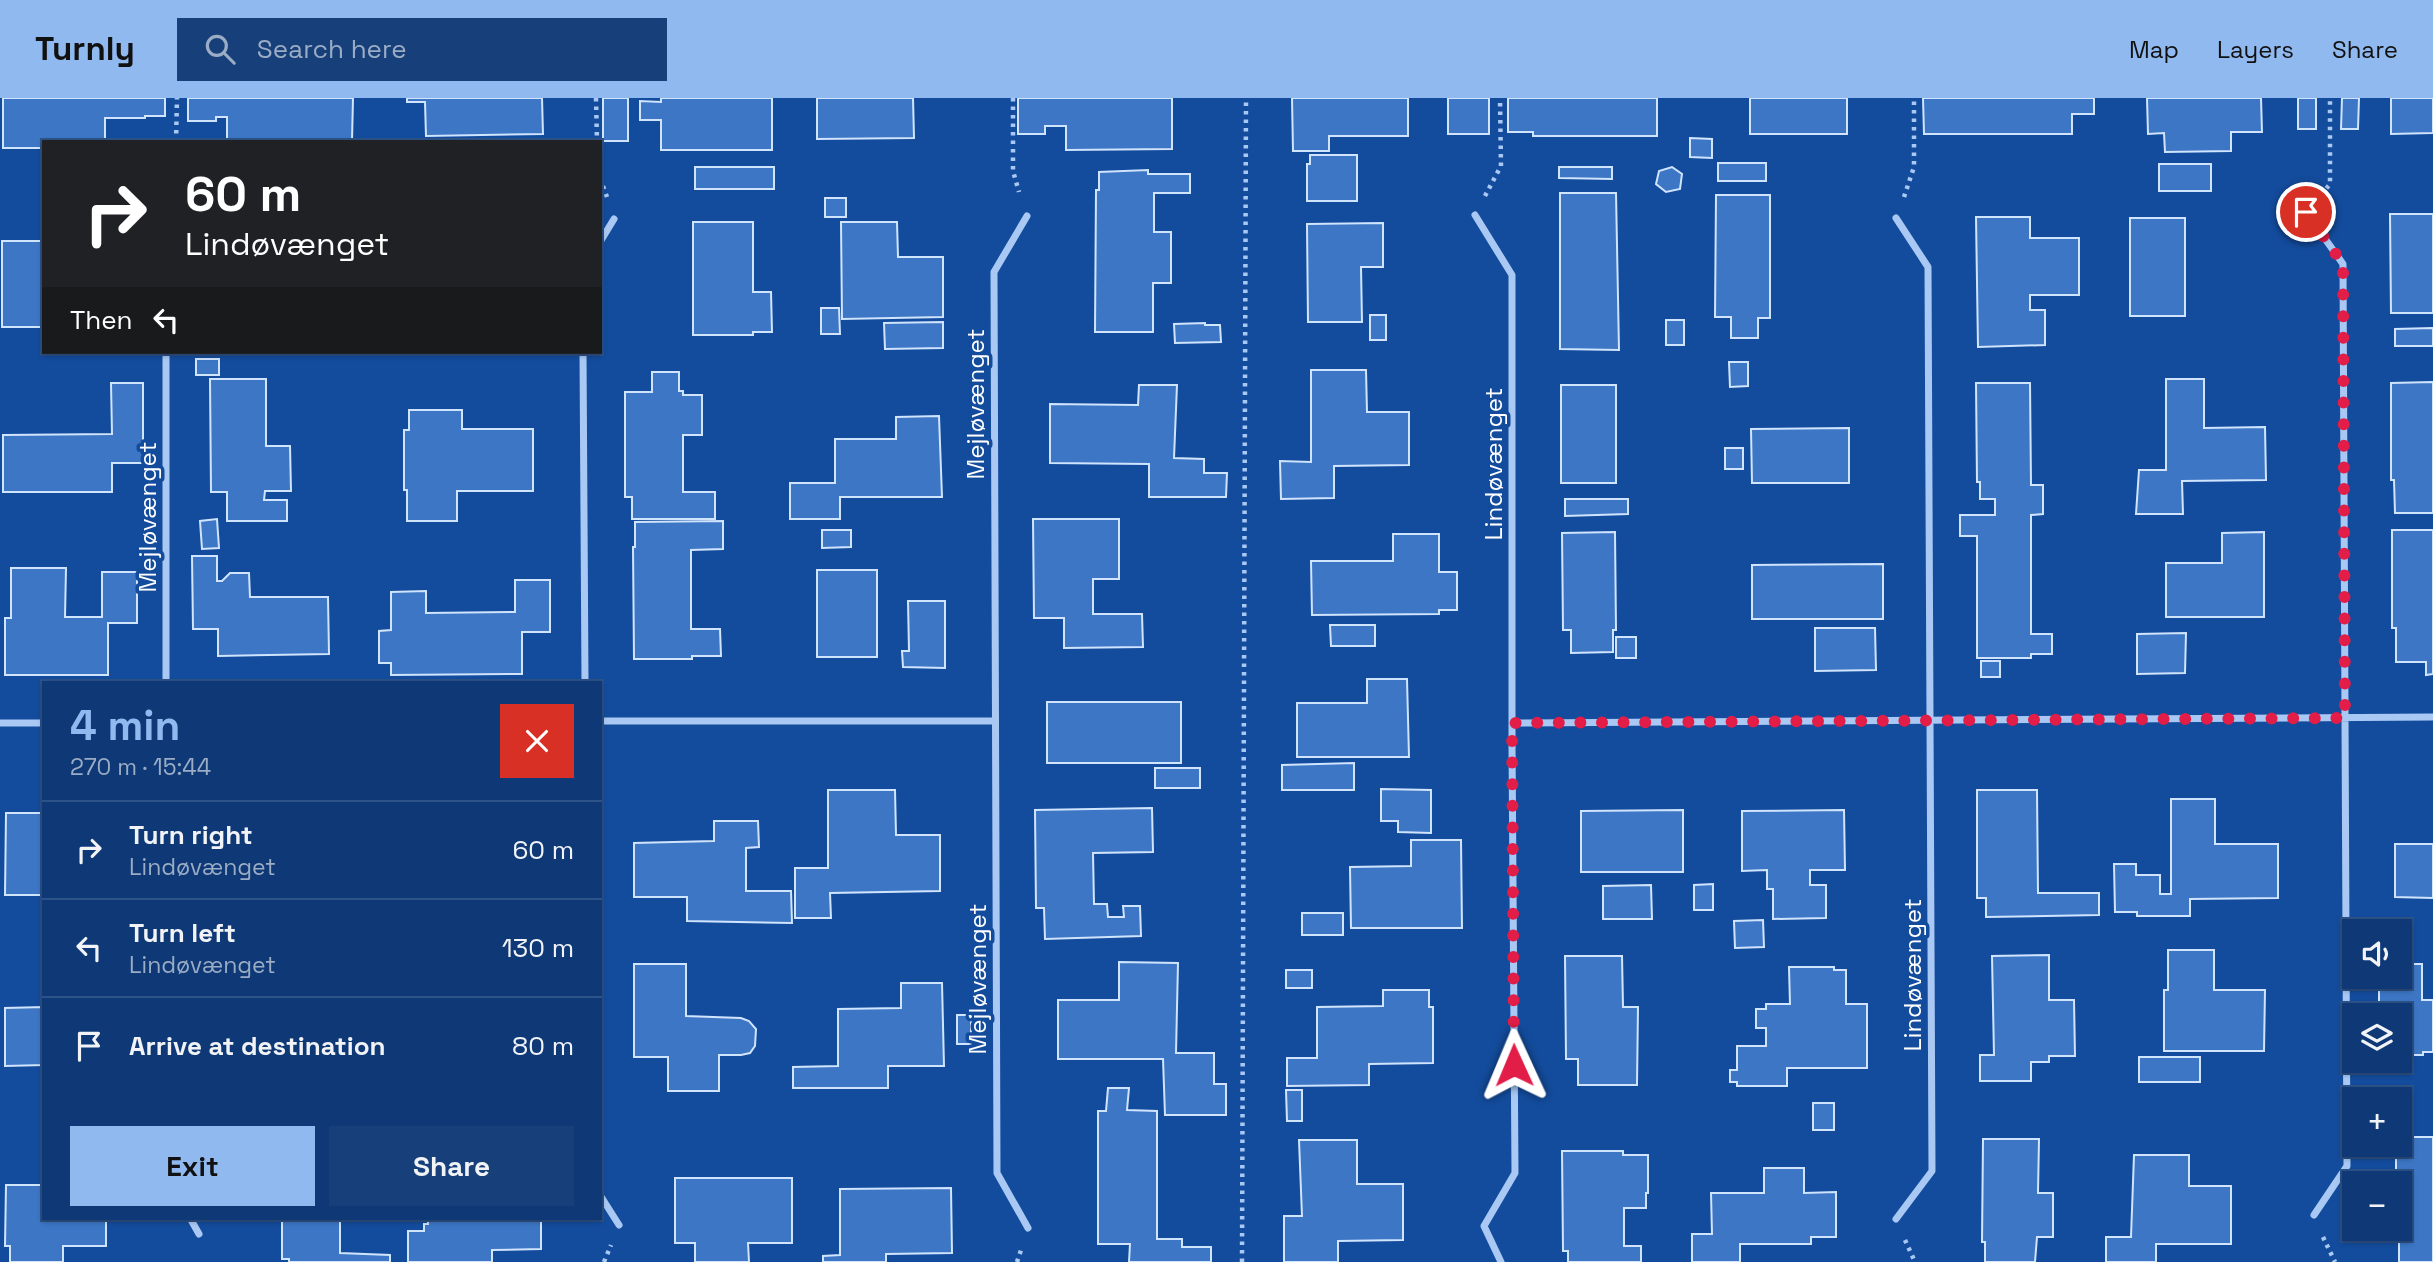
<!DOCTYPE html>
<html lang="en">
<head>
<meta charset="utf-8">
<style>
  body { margin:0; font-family:"Space Grotesk",sans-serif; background:#17407b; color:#f1f3f6; height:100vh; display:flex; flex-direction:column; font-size:26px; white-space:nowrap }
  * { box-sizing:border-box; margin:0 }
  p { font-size:23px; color:#9bacc5 }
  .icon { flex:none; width:38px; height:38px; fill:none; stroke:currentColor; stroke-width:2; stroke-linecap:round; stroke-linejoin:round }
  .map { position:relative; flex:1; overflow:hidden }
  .drawer { position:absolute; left:42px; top:583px; width:560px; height:539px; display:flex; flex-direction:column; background:#0e3976; border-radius:0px; box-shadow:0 2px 5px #0004,0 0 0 2px #2e5388 }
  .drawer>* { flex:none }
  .hud { position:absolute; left:42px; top:42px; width:560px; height:214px; border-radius:0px; box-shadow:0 2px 5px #0004,0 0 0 2px #2e5388; background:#202124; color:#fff; overflow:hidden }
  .tools { position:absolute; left:2342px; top:821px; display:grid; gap:14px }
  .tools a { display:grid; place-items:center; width:70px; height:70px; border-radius:0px; background:#0e3976; box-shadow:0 2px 5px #0004,0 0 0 2px #2e5388; font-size:35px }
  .pin { position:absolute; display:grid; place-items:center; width:60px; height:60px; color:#fff; margin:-30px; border:4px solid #fff; border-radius:50%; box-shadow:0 2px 7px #0007 }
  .me { position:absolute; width:77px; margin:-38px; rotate:359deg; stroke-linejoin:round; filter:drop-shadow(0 0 5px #0008) }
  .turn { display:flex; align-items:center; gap:24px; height:147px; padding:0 28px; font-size:32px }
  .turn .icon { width:91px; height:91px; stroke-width:2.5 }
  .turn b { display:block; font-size:49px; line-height:60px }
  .then { display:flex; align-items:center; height:66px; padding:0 28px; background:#0003; gap:14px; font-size:26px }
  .round { display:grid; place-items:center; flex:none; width:74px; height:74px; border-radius:0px; background:#17407b }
  .head { display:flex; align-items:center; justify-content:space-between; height:119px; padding:0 28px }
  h1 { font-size:42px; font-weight:800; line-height:52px; color:#90b9f0 }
  .action { display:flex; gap:14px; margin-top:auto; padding:14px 28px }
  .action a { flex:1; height:80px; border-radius:0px; background:#90b9f0; color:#111; font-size:28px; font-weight:800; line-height:80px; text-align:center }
  .action a+a { background:#17407b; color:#f1f3f6 }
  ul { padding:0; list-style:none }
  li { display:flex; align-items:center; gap:21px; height:98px; padding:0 28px; border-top:2px solid #2e5388 }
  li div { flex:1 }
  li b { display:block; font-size:26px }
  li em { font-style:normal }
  header { display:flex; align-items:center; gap:42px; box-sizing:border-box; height:98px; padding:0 35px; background:#90b9f0; color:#111 }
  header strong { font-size:33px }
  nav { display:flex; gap:38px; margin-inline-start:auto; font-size:24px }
  .search { width:490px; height:63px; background:#17407b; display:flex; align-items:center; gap:18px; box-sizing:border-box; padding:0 24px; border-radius:0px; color:#9bacc5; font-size:26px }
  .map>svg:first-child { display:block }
  .building { fill:#3c76c4; stroke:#d1e4fd; stroke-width:2 }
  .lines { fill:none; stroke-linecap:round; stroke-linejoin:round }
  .path { stroke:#a9c9f4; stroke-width:4.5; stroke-dasharray:3.5 5; stroke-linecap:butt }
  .street { stroke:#a9c9f4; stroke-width:7 }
  .route { stroke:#e11d48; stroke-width:12; stroke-dasharray:0 21.6 }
  .labels { text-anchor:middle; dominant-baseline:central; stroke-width:7; stroke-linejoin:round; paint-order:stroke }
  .street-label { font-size:24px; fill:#fff; stroke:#134c9d }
</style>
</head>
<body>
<header>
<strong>Turnly</strong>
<div class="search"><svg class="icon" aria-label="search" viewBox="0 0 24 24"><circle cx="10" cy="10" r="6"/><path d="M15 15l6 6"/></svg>Search here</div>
<nav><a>Map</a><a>Layers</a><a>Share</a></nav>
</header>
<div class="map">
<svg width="2433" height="1164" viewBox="0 0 2433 1164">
  <rect width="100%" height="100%" fill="#134c9d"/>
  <path class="building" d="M3,0H165V18H145V20H105V44H44V50H3Z
    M188,0H353L352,43H227V19H216V23H188Z
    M407,0H542L543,36L426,38L425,4H407Z
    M603,0H628V43H603Z
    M661,0H772V52H661V22H640V3L661,4Z
    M817,0H913L914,40L817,41Z
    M1018,0H1172V51L1066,52V28H1045V36H1018Z
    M1292,0H1408V38H1329V53H1293Z
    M1448,0H1489V36H1448Z
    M1508,0H1657V38H1533V34H1508Z
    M1750,0H1847V36H1750Z
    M1923,0H2094V16H2072V36H1924Z
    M2147,0H2261L2262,34H2231V53L2165,54L2164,35L2148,36Z
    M2298,0H2316V31H2298Z
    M2342,0H2359L2358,31H2341Z
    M2391,0H2433V35L2391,36Z
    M1690,40L1712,41V60L1690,59Z
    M1310,57H1357V103H1307V66H1310Z
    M1718,65H1766V83H1718Z
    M2159,66H2211V93H2159Z
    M695,69H774V91H695Z
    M1559,69H1612V81L1559,80Z
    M1672,69L1682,76L1680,91L1666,94L1656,86L1659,73Z
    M1148,72V76H1190V95H1154V134H1171V185H1153V234H1095L1096,92H1099V74Z
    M1560,95H1616L1619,252L1560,251Z
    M1716,97H1770V220H1758V240H1731V219H1715Z
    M825,100H846V119H825Z
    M2390,116H2433V215H2391Z
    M1976,119H2030V140H2079V197H2030V212H2045V247L1978,249Z
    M2130,120H2185V218H2130Z
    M693,124H753V194H771L772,234H753V237H693Z
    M841,124H897L898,159H943V219L842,221Z
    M1383,125V169H1361L1362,224H1308L1307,126Z
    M2,143H44V229H2Z
    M821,210H839L840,236H821Z
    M1370,217H1386V242H1370Z
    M1666,222H1684V247H1666Z
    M943,224V250L885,251L884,225Z
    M1205,225V227H1220L1221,244L1175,245L1174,226Z
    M2433,230V248H2395V231Z
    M196,261H219V277H196Z
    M1729,264H1748V288L1730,289Z
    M1311,272H1366L1367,314H1409V367L1334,368V400L1281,401L1280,363L1311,364Z
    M652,274H679V293H683V297H702V337H683V394H715V421H632V399H625V294H652Z
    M210,281H266V348H290L291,393H265L264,402H287V423H227V394H211Z
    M2166,281H2204V330L2265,329L2266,382L2182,383L2183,416H2136L2139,372H2166Z
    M2433,284V415H2395L2394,382H2391V285Z
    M111,285H143V365H112V394H3V337L112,336Z
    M1976,285H2030L2031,387H2043V416L2031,417V536H2052V556H2031V560H1977V438H1960V417H1995V401H1980V384H1977Z
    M1139,287H1177L1174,360L1204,361V375H1227L1226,399H1149V366L1050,365V306L1138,307Z
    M1561,287H1616V385H1561Z
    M409,312H462V331H533V393H457V423H407V392H404V332H409Z
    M939,318L942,399H840V421H790V385H835V341H896V319Z
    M1849,330V385H1752L1751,331Z
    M1725,350H1743V371H1725Z
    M1565,401H1628V416L1565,418Z
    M217,421L219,450L202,451L200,423Z
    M1033,421H1119V481H1093V516H1142L1143,549L1064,550V520H1034Z
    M723,423V451L691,452V531H720L721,558H692V561H634L633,449H635V424Z
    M822,432H851V449L822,450Z
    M2392,432H2433V576L2426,577V564H2396V530H2392Z
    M1615,434L1616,532H1613V554L1571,555V532H1563L1562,435Z
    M2264,434V519H2166V465H2222V435Z
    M1393,436H1439V474H1457V512H1439V516L1312,517L1311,463H1393Z
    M192,458H217V483H222L230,475H249L250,499H328L329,556L218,558V531H193Z
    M1883,466V521H1752V467Z
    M11,470H66L65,519H102V474H137V525H108V577H5V520H11Z
    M817,472H877V559H817Z
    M515,482H550V534H522V576L391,577V565H379V533L391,532V494L426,493V515L515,514Z
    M908,503H945V570L903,569L902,553H909Z
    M1330,527H1375V548H1331Z
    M1815,530H1875L1876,572L1815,573Z
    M2186,535L2185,575L2137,576V536Z
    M1616,539H1636V560H1616Z
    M1981,563H2000V579H1981Z
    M1367,581H1407L1409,659H1297V605H1367Z
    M1047,604H1181V665H1047Z
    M1354,665V692H1282V667Z
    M1155,670H1200V690H1155Z
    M1381,691L1431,692V735L1398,734V723H1381Z
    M828,692H895L896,737H940V793L830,795L831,820H795V770H828Z
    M1977,692H2037L2038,795H2099V817L1986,819V800H1977Z
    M2171,701H2215V746H2278V800L2190,801V818H2137V814H2115L2114,766H2136V777H2160V796H2171Z
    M1152,710L1153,754L1093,755L1094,806H1107L1108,819H1124L1123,808H1140L1141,838L1045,841L1044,810H1036L1035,712Z
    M1683,712V774H1581V713Z
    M1844,712L1845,772H1810V787H1826V820L1773,821V791H1767V772L1742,773V713Z
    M6,715H44V797H5Z
    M714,723H758L759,749L746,750V793H791L792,825L687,823V799H634V745L714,743Z
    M1411,742H1461L1462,830H1351L1350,769L1411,768Z
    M2395,746H2433V800L2395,799Z
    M1713,786V812H1694V787Z
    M1651,787L1652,821H1603V788Z
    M1302,815H1343V837H1302Z
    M1763,822L1764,849L1735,850L1734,823Z
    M2168,852H2214V892H2265L2264,953H2164V892H2168Z
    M2049,857V902H2074L2075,958H2049V964H2031V983H1980V957H1994L1992,858Z
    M1565,858H1622L1623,909H1638L1637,987H1578V961H1566Z
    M1119,864L1178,865L1176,955H1214V986H1226V1017H1165L1163,961H1058V902H1119Z
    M634,866H686V918L741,920L749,923L756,931L755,948L750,955L741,957H719V993H668V959H634Z
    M2399,866H2422V902H2433V954H2423V957H2399V917H2379V878H2399Z
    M1789,869H1834V872H1846V906H1867V970H1787V988H1737V984H1730V972H1737V948H1766V930H1756V911H1766V906H1790Z
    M1286,872H1312V890H1286Z
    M901,885H942L944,968H888V990H793V969L838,968V911L901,910Z
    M1383,892H1429V909H1433V965L1369,966V987L1287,988V960H1317V909L1383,908Z
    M44,909V967L5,968V910Z
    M957,917H971V946H957Z
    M2139,959H2200V984H2139Z
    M1108,990H1129L1127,1012L1157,1013V1141H1182V1149H1211V1164H1129L1130,1146H1098V1013H1106Z
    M1286,992H1302V1023H1287Z
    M1813,1005H1834V1032H1813Z
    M2399,1039H2433V1164H2399V1143H2396V1130H2399V1085H2396V1046H2399Z
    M1983,1041H2039L2038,1095H2053V1139H2037L2035,1164H1985V1144H1982Z
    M1299,1042H1357V1086H1403V1142L1338,1143V1164H1284V1118H1302Z
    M1562,1053H1623V1057H1648V1095H1646V1110H1624V1148H1641V1164H1568V1153H1563Z
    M2134,1057H2189V1088H2231V1146H2156V1164H2106V1139H2131Z
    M1764,1070H1804V1095L1836,1094V1139H1811V1146H1740V1164H1692V1136H1712L1711,1095H1764Z
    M675,1080H792V1145H748L749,1164H695V1145H675Z
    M6,1087H44V1120H106V1148H63V1164H10V1148H5Z
    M951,1090L952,1155L886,1156V1164H823V1158L840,1157V1091Z
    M282,1120H340V1155L390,1157V1164H289V1161H282Z
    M428,1120H541V1151L492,1152V1164H408V1133H424V1126H428Z"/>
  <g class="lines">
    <path class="path" d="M596,0L597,44
      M1013,0V73L1019,94
      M176,44L177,0
      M600,80L607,99
      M2321,97L2330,86V0
      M1485,98L1501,68L1500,0
      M1904,99L1914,69V0
      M2323,1139L2335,1164
      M1905,1142L1915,1164
      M604,1164L611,1147
      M1017,1164L1021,1152
      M1242,1164L1246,0"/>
    <path class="street" d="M2306,114L2343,166L2347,1068L2314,1117
      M1475,117L1512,177V644L1515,1075L1484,1128L1501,1164
      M1027,118L994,174L997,1075L1028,1130
      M1896,120L1928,169L1932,1073L1896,1121
      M600,144L614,121
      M166,254V584
      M583,254L585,584
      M600,623H995
      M0,625H44
      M1512,625L2433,619
      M600,1097L619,1127
      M190,1120L199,1136"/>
  </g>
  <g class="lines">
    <path class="route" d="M1514,967L1512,625L2345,620L2343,166L2306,114"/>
  </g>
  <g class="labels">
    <g class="street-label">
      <text transform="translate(975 306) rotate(-90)">Mejløvænget</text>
      <text transform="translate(1493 366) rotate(-90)">Lindøvænget</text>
      <text transform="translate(147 419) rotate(-90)">Mejløvænget</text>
      <text transform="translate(1912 877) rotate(-90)">Lindøvænget</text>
      <text transform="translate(977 881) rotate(-90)">Mejløvænget</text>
    </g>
  </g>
</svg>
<div class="tools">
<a><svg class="icon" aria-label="sound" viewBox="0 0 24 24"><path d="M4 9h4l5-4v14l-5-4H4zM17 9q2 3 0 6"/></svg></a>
<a><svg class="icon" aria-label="layers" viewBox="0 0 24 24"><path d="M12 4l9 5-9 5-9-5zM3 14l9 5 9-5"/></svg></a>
<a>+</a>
<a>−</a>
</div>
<div class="pin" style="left:2306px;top:114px;background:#d93025"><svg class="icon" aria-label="arrive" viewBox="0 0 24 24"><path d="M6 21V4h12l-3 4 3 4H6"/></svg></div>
<svg class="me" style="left:1514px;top:967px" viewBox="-20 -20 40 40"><path d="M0-17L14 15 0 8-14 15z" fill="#e11d48" stroke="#fff" stroke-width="4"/></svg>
<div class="hud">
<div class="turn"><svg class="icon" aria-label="right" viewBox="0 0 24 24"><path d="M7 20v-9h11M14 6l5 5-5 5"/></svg><div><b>60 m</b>Lindøvænget</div></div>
<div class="then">Then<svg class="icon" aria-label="left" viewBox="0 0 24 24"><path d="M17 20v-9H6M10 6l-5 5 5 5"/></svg></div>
</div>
<section class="drawer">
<div class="head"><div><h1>4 min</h1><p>270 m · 15:44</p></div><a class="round" style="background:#d93025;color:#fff"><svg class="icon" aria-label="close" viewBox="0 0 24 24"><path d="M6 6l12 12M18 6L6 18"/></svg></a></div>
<ul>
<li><svg class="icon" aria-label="right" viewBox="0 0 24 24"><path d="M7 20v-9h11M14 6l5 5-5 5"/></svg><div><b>Turn right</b><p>Lindøvænget</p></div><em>60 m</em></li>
<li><svg class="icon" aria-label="left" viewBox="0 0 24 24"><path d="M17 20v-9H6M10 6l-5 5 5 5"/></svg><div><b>Turn left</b><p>Lindøvænget</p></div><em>130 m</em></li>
<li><svg class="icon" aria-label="arrive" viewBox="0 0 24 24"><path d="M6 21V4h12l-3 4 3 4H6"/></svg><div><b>Arrive at destination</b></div><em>80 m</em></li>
</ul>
<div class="action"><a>Exit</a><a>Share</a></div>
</section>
</div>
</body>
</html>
